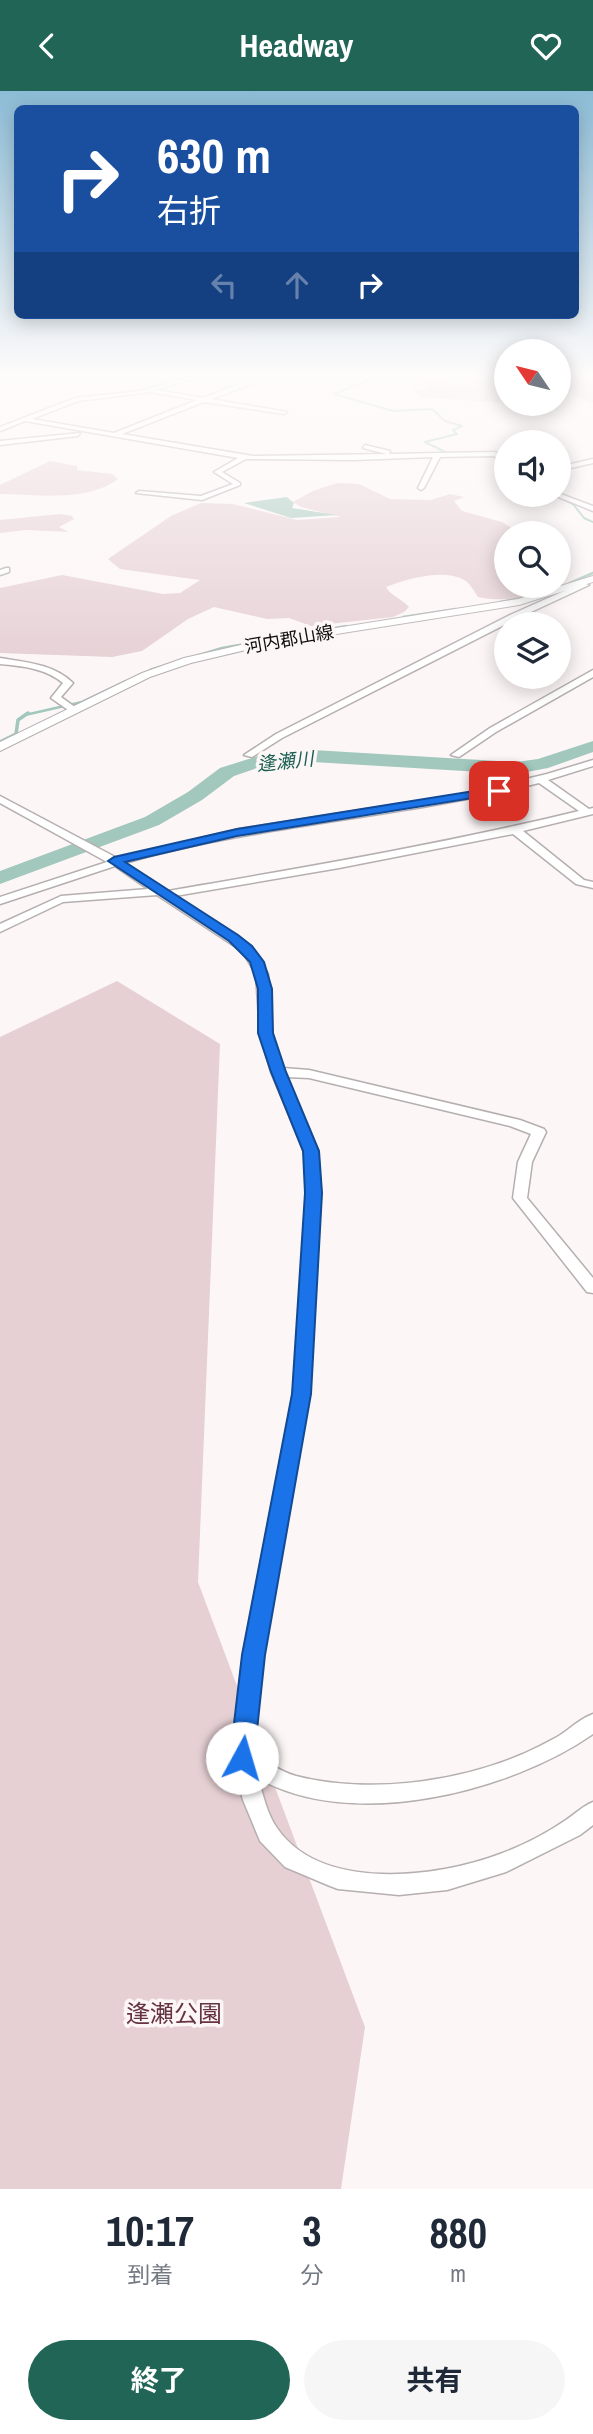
<!DOCTYPE html>
<html lang="ja">
<head>
<meta charset="utf-8">
<style>
  body { margin:0; font-family:"Archivo Narrow","Noto Sans JP",sans-serif; background:#f6f6f7; color:#1f2937; height:100vh; display:flex; flex-direction:column; font-size:26px; white-space:nowrap }
  * { box-sizing:border-box; margin:0 }
  p { font-size:23px; color:#747a83 }
  .icon { flex:none; width:38px; height:38px; fill:none; stroke:currentColor; stroke-width:2; stroke-linecap:round; stroke-linejoin:round }
  .map { position:relative; height:2098px; overflow:hidden }
  .sheet { display:flex; flex-direction:column; background:#fff; flex:1 }
  .sheet>* { flex:none }
  .banner { position:absolute; left:14px; top:14px; width:565px; height:214px; border-radius:10px; box-shadow:0 4px 18px #0003; background:#1a4fa0; color:#fff; overflow:hidden }
  .needle { width:46px; rotate:305deg }
  .buttons { position:absolute; left:494px; top:248px; display:grid; gap:14px }
  .buttons a { display:grid; place-items:center; width:77px; height:77px; border-radius:50%; background:#fff; box-shadow:0 4px 18px #0003; font-size:35px }
  .pin { position:absolute; display:grid; place-items:center; width:60px; height:60px; color:#fff; margin:-30px; border-radius:14px; box-shadow:0 4px 10px #0006 }
  .me { position:absolute; width:77px; margin:-38px; rotate:6deg; stroke-linejoin:round; filter:drop-shadow(0 0 5px #0008) }
  .turn { display:flex; align-items:center; gap:24px; height:147px; padding:0 28px; font-size:32px }
  .turn .icon { width:91px; height:91px; stroke-width:2.5 }
  .turn b { display:block; font-size:49px; line-height:60px }
  .lanes { display:flex; align-items:center; height:66px; padding:0 28px; background:#0003; justify-content:center; gap:35px; direction:ltr }
  .lanes .off { opacity:.35 }
  .eta { display:flex; justify-content:space-evenly; align-items:center; height:119px; text-align:center }
  .eta b { font-size:42px; font-weight:700; line-height:49px }
  .button { display:flex; gap:14px; margin-top:auto; padding:14px 28px }
  .button a { flex:1; height:80px; border-radius:42px; background:#216557; color:#fff; font-size:28px; font-weight:700; line-height:80px; text-align:center }
  .button a+a { background:#f6f6f7; color:#1f2937 }
  header { display:flex; justify-content:space-between; align-items:center; height:91px; padding:0 28px; background:#216557; color:#fff; font-size:32px; font-weight:700 }
  .map>svg:first-child { display:block }
  .green { fill:#e6d0d4 }
  .water { fill:#a2c7bc }
  .lines { fill:none; stroke-linecap:round; stroke-linejoin:round }
  .stream-far2 { stroke:#a2c7bc; stroke-width:2 }
  .stream-far1 { stroke:#a2c7bc; stroke-width:2.5 }
  .stream { stroke:#a2c7bc; stroke-width:3.5 }
  .river { fill:#a2c7bc; fill-rule:evenodd }
  .minor-casing { stroke:#b6afb0; stroke-width:3 }
  .major-casing { stroke:#b6afb0; stroke-width:2 }
  .minor { fill:#fff; fill-rule:evenodd }
  .major { fill:#fff; fill-rule:evenodd }
  .route { fill:#1a73e8; stroke:#114b97; stroke-width:2 }
  .labels { text-anchor:middle; dominant-baseline:central; stroke-width:7; stroke-linejoin:round; paint-order:stroke }
  .far-street-label { font-size:18px; fill:#110e0f; stroke:#fdf6f7 }
  .far-water-label { font-size:19px; font-style:italic; fill:#1a6052; stroke:#fdf6f7 }
  .near-park-label { font-size:24px; fill:#653440; stroke:#fdf6f7 }
</style>
</head>
<body>
<header><svg class="icon" aria-label="back" viewBox="0 0 24 24"><path d="M15 5l-7 7 7 7"/></svg>Headway<svg class="icon" aria-label="heart" viewBox="0 0 24 24"><path d="M12 20l-8-8c-3-5 5-10 8-4 3-6 11-1 8 4z"/></svg></header>
<div class="map">
<svg width="593" height="2098" viewBox="0 0 593 2098">
  <rect width="100%" height="100%" fill="#fdf6f7"/>
  <path class="green" d="M484,285H506V312L420,306L412,299L429,297L418,290L433,288L466,295L471,290Z
    M558,285H593V312C580,311 571,297 558,298Z
    M50,370L77,375V379L112,383L118,388C85,412 38,403 0,403V394Z
    M337,392L359,393L390,408L431,409L450,403L464,406L454,410L462,420L502,431L521,443H506V495H549C531,508 499,511 478,506C474,500 470,492 464,489C444,477 406,488 386,496C390,504 402,508 409,516L404,521L393,526L311,535L289,527L267,528L214,516L188,528L142,560L112,566L0,562V497L62,484L163,503L180,502L200,489L120,478L108,468L171,425L201,412L233,413L297,429L341,426L301,416L293,411L313,400Z
    M60,423L72,425L74,428L59,436L69,441L26,439L0,442V429Z
    M117,890L220,953L198,1491L365,1936L341,2098H0V946Z"/>
  <path class="water" d="M287,406L294,412L292,417L337,424L291,427L244,412Z"/>
  <g class="lines">
    <path class="stream-far2" d="M379,285L334,303L393,320L432,318L445,330L462,335L453,339L457,343L425,351L447,362L448,366L469,365
      M554,404L573,413L584,427L593,431"/>
    <path class="stream-far1" d="M570,492L593,482
      M500,511L522,507
      M403,526L456,518
      M150,579L222,557L346,535
      M25,624L82,611L126,590"/>
    <path class="stream" d="M0,651L16,643L18,629L28,622"/>
    <path class="river" d="M593,650V661L548,677L516,683L313,671L260,676L234,685L202,709L159,734L0,793V780L145,726L188,701L220,677L258,665L313,659L516,671L538,668Z"/>
    <defs>
      <path id="minor" d="M191,285H201L156,299L203,307L249,289L275,285L211,308L287,321L284,323L204,311L122,343L253,365L387,363L363,357L365,354L390,360L389,363L494,361L506,366V370L493,365L440,366L424,397L421,399L418,397L433,366L354,369L246,368L222,381L240,392V394L202,409L136,402L139,400L201,405L233,393L214,381L238,367L25,330L0,340V336L75,307L141,300ZM151,301L197,309L114,342L32,328L78,310Z
        M80,342L78,345L0,354V350Z
        M593,368V372L558,380V376Z
        M558,402L593,415V420L556,405Z
        M6,477H9V481L0,484V479Z
        M582,492L589,494L516,528L282,647L252,666L244,664L276,643L510,524Z
        M0,567C25,571 54,573 73,592L61,606L79,619L71,621L51,607L63,592C45,577 22,575 0,573Z
        M593,579V586L496,641L459,666L451,664L490,637Z
        M593,669V675L548,689L589,718L593,717V723L523,740L584,789L593,791V797L576,793L513,743L339,777L175,805L253,858L268,883L272,942L283,977L309,979L520,1029L544,1038L546,1041L532,1071L527,1107L593,1187V1202L587,1201L513,1107L518,1071L531,1043L510,1035L309,987L287,986L318,1060L321,1102L309,1303L263,1564L253,1662C266,1670 280,1681 296,1685C367,1703 455,1692 523,1663C534,1658 546,1652 557,1646C569,1639 579,1628 593,1623V1643C510,1701 351,1741 258,1687C263,1703 267,1723 277,1737C321,1801 437,1787 500,1763C522,1755 547,1742 566,1729C575,1723 583,1715 593,1711V1734L580,1744L506,1781L447,1799L399,1804L338,1798L330,1795L285,1776L260,1750L243,1709L232,1667L243,1564L293,1303L307,1102L304,1060L271,981L260,942L256,883L242,860L157,804L63,811L0,841V833L61,805L148,798L115,775L0,813V806L107,771L0,712V705L117,767L239,738L463,703L547,683ZM539,692L579,720C443,753 306,776 168,800L125,772C260,733 402,727 539,692Z"/>
      <path id="major" d="M593,485V491L519,514L267,554L191,572L150,586L0,660V651L142,582L184,567L267,548L518,508Z"/>
    </defs>
    <use href="#minor" class="minor-casing"/>
    <use href="#major" class="major-casing"/>
    <use href="#minor" class="minor"/>
    <use href="#major" class="major"/>
  </g>
  <linearGradient id="sky" x2="0" y2="1"><stop stop-color="#8cbcd6"/><stop offset="0.49" stop-color="#fefbfb"/><stop offset="1" stop-color="#fefbfb" stop-opacity="0"/></linearGradient>
  <rect width="593" height="579" fill="url(#sky)"/>
  <path class="route" d="M499,696L504,697V702L237,745L125,771L238,844L252,855L264,871L272,898L273,942L286,981L319,1060L322,1102L311,1303L265,1564L254,1667L251,1674L242,1677L234,1674L230,1667L242,1564L292,1303L305,1102L303,1060L271,981L258,942V898L250,871L229,850L108,770L114,766L237,738Z"/>
  <g class="labels">
    <g class="far-street-label">
      <text transform="translate(289 548) rotate(-10)">河内郡山線</text>
    </g>
    <g class="far-water-label">
      <text transform="translate(285 670) rotate(-6)">逢瀬川</text>
    </g>
    <g class="near-park-label">
      <text x="174" y="1922">逢瀬公園</text>
    </g>
  </g>
</svg>
<div class="buttons">
<a><svg class="needle" viewBox="-14 -14 28 28"><path d="M0-13l5 13h-10z" fill="#e53935"/><path d="M0 13l5-13h-10z" fill="#747a83"/></svg></a>
<a><svg class="icon" aria-label="sound" viewBox="0 0 24 24"><path d="M4 9h4l5-4v14l-5-4H4zM17 9q2 3 0 6"/></svg></a>
<a><svg class="icon" aria-label="search" viewBox="0 0 24 24"><circle cx="10" cy="10" r="6"/><path d="M15 15l6 6"/></svg></a>
<a><svg class="icon" aria-label="layers" viewBox="0 0 24 24"><path d="M12 4l9 5-9 5-9-5zM3 14l9 5 9-5"/></svg></a>
</div>
<div class="pin" style="left:499px;top:700px;background:#d93025"><svg class="icon" aria-label="arrive" viewBox="0 0 24 24"><path d="M6 21V4h12l-3 4 3 4H6"/></svg></div>
<svg class="me" style="left:242px;top:1667px" viewBox="-20 -20 40 40"><circle r="19" fill="#fff"/><path d="M0-13L10 11 0 6-10 11z" fill="#1a73e8"/></svg>
<div class="banner">
<div class="turn"><svg class="icon" aria-label="right" viewBox="0 0 24 24"><path d="M7 20v-9h11M14 6l5 5-5 5"/></svg><div><b>630 m</b>右折</div></div>
<div class="lanes"><svg class="icon off" aria-label="left" viewBox="0 0 24 24"><path d="M17 20v-9H6M10 6l-5 5 5 5"/></svg><svg class="icon off" aria-label="ahead" viewBox="0 0 24 24"><path d="M12 20V5M6 11l6-6 6 6"/></svg><svg class="icon" aria-label="right" viewBox="0 0 24 24"><path d="M7 20v-9h11M14 6l5 5-5 5"/></svg></div>
</div>
</div>
<section class="sheet">
<div class="eta">
<div><b>10:17</b><p>到着</p></div>
<div><b>3</b><p>分</p></div>
<div><b>880</b><p>m</p></div>
</div>
<div class="button"><a>終了</a><a>共有</a></div>
</section>
</body>
</html>
